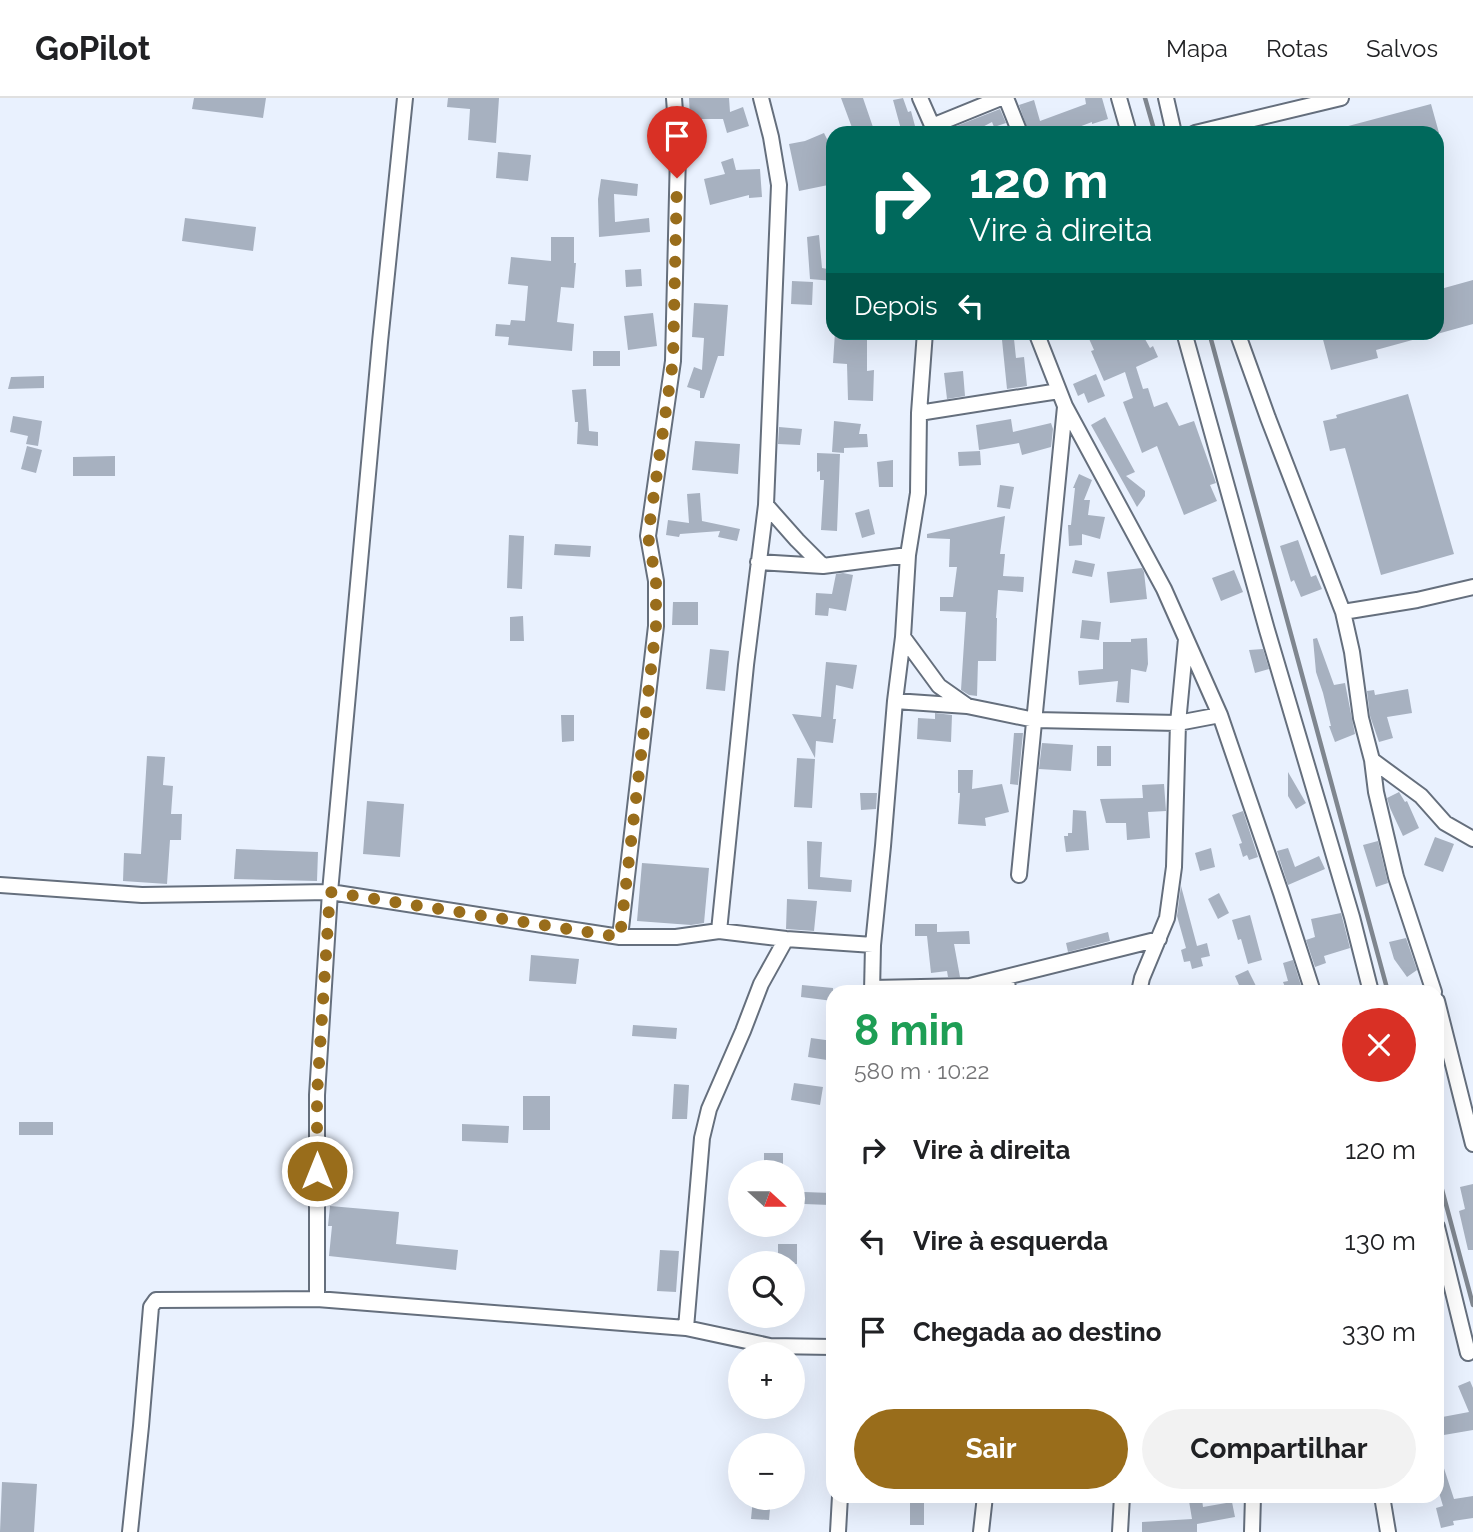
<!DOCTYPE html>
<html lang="pt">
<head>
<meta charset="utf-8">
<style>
  body { margin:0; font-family:Raleway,sans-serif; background:#f2f2f2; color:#202124; height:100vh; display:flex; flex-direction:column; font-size:26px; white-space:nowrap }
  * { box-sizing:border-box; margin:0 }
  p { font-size:23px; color:#757577 }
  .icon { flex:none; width:38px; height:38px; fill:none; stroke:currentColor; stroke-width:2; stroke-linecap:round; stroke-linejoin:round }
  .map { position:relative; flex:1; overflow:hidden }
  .side { position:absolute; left:826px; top:887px; width:618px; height:518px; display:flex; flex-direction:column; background:#fff; border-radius:21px; box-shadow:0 7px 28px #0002 }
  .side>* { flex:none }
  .banner { position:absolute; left:826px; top:28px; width:618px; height:214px; border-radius:21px; box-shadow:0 7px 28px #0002; background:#00695c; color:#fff; overflow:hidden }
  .needle { width:46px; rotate:111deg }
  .controls { position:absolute; left:728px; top:1062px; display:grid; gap:14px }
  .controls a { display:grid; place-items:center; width:77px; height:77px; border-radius:50%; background:#fff; box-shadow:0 7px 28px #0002; font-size:35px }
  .pin { position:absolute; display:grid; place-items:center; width:60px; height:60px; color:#fff; margin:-72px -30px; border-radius:50% 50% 50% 0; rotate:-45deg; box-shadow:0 0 7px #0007 }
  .pin .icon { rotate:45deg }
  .me { position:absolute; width:77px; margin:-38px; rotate:0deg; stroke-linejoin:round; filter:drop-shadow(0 0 5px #0008) }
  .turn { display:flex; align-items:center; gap:24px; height:147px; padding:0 28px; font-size:32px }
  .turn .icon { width:91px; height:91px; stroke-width:2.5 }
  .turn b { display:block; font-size:49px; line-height:60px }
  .then { display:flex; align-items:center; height:66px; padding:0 28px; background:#0003; gap:14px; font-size:26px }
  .round { display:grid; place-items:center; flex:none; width:74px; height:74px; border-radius:37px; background:#f2f2f2 }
  .summary { display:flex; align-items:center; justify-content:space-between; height:119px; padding:0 28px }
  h1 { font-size:42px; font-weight:700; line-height:52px; color:#1e9e55 }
  .primary-button { display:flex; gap:14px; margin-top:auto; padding:14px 28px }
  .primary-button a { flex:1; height:80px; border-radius:42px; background:#996d1b; color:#fff; font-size:28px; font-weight:700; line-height:80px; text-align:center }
  .primary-button a+a { background:#f2f2f2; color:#202124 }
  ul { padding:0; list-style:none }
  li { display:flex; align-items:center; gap:21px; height:91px; padding:0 28px }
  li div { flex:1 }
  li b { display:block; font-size:26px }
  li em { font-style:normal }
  header { display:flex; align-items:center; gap:42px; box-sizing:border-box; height:98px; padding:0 35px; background:#fff; border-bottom:2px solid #e0e0e0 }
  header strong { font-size:33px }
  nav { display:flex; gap:38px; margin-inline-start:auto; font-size:24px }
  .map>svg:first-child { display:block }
  .building { fill:#a7b1c0 }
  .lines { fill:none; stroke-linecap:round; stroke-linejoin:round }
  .minor-casing { stroke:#656f7d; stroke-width:18 }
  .minor { stroke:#fff; stroke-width:14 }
  .rail { stroke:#7f868f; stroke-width:4.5 }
  .route { stroke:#996d1b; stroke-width:12; stroke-dasharray:0 21.6 }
</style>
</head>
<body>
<header>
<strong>GoPilot</strong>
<nav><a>Mapa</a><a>Rotas</a><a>Salvos</a></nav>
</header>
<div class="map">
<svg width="1473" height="1434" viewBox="0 0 1473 1434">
  <rect width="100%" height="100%" fill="#e9f1fe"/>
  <path class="building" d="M194,0H266L263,20L192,11Z
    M448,0H499L496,45L468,42L470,11L447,9Z
    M689,0H729L730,14L743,9L749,28L727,35L723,21H690Z
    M841,0H863L875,35H854Z
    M903,0L908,14L911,13L915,28L913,29L915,35H902L893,2Z
    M1085,0H1102L1108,21L1092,26V24L1063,35H1029L1019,7L1034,2L1040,23L1086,6Z
    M1431,6L1439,35H1338L1337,31Z
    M1000,11L1006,25L994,29L992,24L971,35H957L954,29Z
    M824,35L829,45L833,44V86L799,93L789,46L805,43Z
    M498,54L531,57L528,83L496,80Z
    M733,60L736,72L760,71L762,99L749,100V97L710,107L704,81L725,76L721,64Z
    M601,81L638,86L637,98L614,96L615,124L649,120L650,134L599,139L598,101Z
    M185,120L256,129L253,153L182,143Z
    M819,137L822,170L833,172V183L810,181L807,139Z
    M551,139H574V165H576L574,190L561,189L557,224L574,226L572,253L508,247L509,239L495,238L496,226L510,227L511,222L525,223L528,188L508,186L511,159L551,163Z
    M641,171L642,188L626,189L625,172Z
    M1473,182V226L1437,236V192Z
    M792,183L813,184L812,207L791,206Z
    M694,205L728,207L724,258H718L704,300H700V293L687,289L694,269L702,272L704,240L692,239Z
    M653,215L657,248L628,252L624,218Z
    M835,234H867V273L874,272L873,303L848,302L847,266L833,265Z
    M1086,234H1141L1150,250L1153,248L1158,259L1136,269L1143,291L1148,290L1154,309L1167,304L1179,328L1194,323L1216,385L1210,387L1217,403L1184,417L1157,348L1142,355L1123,304L1133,300L1125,274L1104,283L1091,253L1094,252Z
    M1321,234H1427V238L1376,252L1378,260L1331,272Z
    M1014,241L1016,260L1024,259L1027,288L1007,291L1002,242Z
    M593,253H620V268H593Z
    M963,273L965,298L947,301L944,275Z
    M1096,276L1105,298L1088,305L1084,295L1078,298L1073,286Z
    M44,278V290L8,291L11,279Z
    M586,291L589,333L598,334V348L577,346L578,324H575L572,292Z
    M1408,296L1454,456L1381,477L1345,350L1330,353L1323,323L1337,320L1336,317Z
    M13,318L42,323L38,348L26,346L28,338L10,334Z
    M1105,319L1135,374L1126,378L1145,393V398L1137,409L1091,327Z
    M1011,321L1013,334L1051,325L1053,331L1051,349L1022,357L1019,345L979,352L976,327Z
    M834,323L861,326L859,336H867L868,349L844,350V355L832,354Z
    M779,329L802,331L800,347L778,346Z
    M695,343L740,346L738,376L692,372Z
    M27,348L42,352L36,375L21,371Z
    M980,353L981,367L959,368L958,354Z
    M817,355L840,356L837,433L821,432L824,382H820V373L817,374Z
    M115,358V378H73V359Z
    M893,362V389H879L877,364Z
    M1079,376L1092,382L1084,402H1090L1088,417L1105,419L1100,441L1082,436V447L1069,448L1068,427H1071L1075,390H1073Z
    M1000,387L1014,389L1010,411L997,409Z
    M700,395L702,423L740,431L737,443L718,439L720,433L680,436L679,439L666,437L668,422L689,425L687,396Z
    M869,411L875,436L862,440L855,415Z
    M1005,418L1000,456H1005L1003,478L1024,479L1023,494L998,492L996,520H997L996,563H978L977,598L969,597L961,592L966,514L940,513V499H953L957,469H949L950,441L927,440V436Z
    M509,437L524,438L522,491L507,490Z
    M1298,442L1311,479L1316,477L1322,491L1301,499L1294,482L1291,484L1280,448Z
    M555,446L591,448L590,459L554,457Z
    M1075,462L1095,466L1092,479L1072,475Z
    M1142,470L1144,474L1147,501L1110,505L1107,474Z
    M1234,472L1243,494L1221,503L1212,480Z
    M843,475L853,477L846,513L829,510L828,518L815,517L816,495L832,496L836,476Z
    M673,504H698V527H672Z
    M523,518L524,543H510V519Z
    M1082,522L1101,524L1099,542L1080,540Z
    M1147,540L1148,566L1146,574L1131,571L1129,605L1116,604L1118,583L1079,587L1078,573L1103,571V544H1131V541Z
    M1317,540L1334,587L1345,585L1355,636L1335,644L1329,628H1331L1323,595L1316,574L1313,541Z
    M710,551L729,553L725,593L706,591Z
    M1263,551L1269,571L1255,575L1249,552Z
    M826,564L857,567L853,591L836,587L833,621H836L833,645L816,643L815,660L792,616L821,619Z
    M1408,591L1412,615L1387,619L1393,640L1379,644L1370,618L1367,593L1374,592L1375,597Z
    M935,615L952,617L951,644L917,641L918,620L935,621Z
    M561,617H574V643L562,644Z
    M1014,635H1023L1018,687L1010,686Z
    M1042,645L1073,647L1071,673L1039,671Z
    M1097,648H1111V668H1097Z
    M147,658L165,659L163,687L173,688L171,716H182L181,742H170L167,786L123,783L124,755L141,756Z
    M797,660L815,661L812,710L794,709Z
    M958,672H973L972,691L1002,686L1009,714L985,720L986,728L958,726L960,695H958Z
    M1288,674L1306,705L1296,711L1288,698Z
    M1164,686L1166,713L1148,714L1150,740L1127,742L1126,725H1106L1100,701L1143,700L1142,687Z
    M1399,694L1405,704L1407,703L1419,730L1403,738L1390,710L1387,700Z
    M860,695H877L876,711L861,712Z
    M367,703L404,706L400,759L363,756Z
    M1073,712L1086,713L1089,752L1066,754L1064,738H1068V735H1072Z
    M1243,713L1258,759L1249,762L1247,757L1243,759L1239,746L1242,745L1232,717Z
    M1435,739L1454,746L1443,774L1424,767Z
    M807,743L822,744L820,779L852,782L851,794L808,791Z
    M1378,743L1388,785L1376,789L1363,747Z
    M1211,750L1215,769L1200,773L1195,755Z
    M1288,750L1295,769L1319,758L1325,771L1288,787L1277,753Z
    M236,751L318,754L317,783L234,781Z
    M642,765L709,770L704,825L691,827L637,823Z
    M1181,788L1197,848L1207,845L1210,858L1201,860L1203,868L1192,871L1190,863L1184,864L1181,852L1186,850L1177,818Z
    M1219,795L1229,815L1218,821L1208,801Z
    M787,801L817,803L814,833L786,831Z
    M1341,815L1350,850L1324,858L1326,865L1315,869L1306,842L1315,839L1311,821Z
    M1250,817L1262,862L1248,866L1241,841L1238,842L1232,822Z
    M915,826H937V834L969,833L970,846H954L960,879H948L947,873L931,875L927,838H915Z
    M1108,834L1110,843L1068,854L1066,845Z
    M1406,840L1417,872L1407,879L1394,861L1389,844Z
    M531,857L579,861L576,886L529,883Z
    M1293,862L1303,894H1287L1283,884L1288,883L1283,865Z
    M1248,872L1259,894H1242L1235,878Z
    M802,887L833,890V903L801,899Z
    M633,927L677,930L676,941L632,938Z
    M811,940L833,943V963L808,959Z
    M794,985L823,989L820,1007L791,1002Z
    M674,986L689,987L687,1021H672Z
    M523,998H550V1032H523Z
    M19,1024H53V1037H19Z
    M462,1026L509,1028L508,1045L462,1043Z
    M764,1055H783V1074H764Z
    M1473,1086V1152H1468L1459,1113L1465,1111L1460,1089Z
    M804,1094L831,1095L830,1107L804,1106Z
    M330,1108L399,1114L396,1146L458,1152L456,1172L329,1158L332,1128H328Z
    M778,1146H797V1166H778Z
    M660,1152L679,1153L676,1194L657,1193Z
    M1470,1283L1473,1290V1332L1438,1338L1437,1320L1469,1314L1458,1288Z
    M1439,1355L1454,1401L1473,1398V1420L1453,1423L1454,1427L1441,1430L1436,1410L1443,1408L1437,1388V1356Z
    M2,1384L37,1386L34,1434H0Z
    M910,1398H924V1427H910Z
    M753,1400H771L769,1422L751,1421Z
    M1202,1401L1203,1409L1232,1404L1235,1419L1197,1426V1434H1142V1424L1192,1421L1189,1403Z"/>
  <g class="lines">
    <defs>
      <path id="minor" d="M920,0L935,34
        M1006,0L1020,35
        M1119,0L1129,35
        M1166,0L1174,35
        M932,28L1001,0
        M1195,35L1341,0
        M1036,234L1065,308L1164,491L1220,617L1281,795L1313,894
        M1184,234L1267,532L1352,819L1371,894
        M1237,234L1268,320L1343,514L1417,502L1473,489
        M919,315L1059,293
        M766,407L797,442L823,468
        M758,464L823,468L908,457
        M1343,514L1352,554L1361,620L1372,662L1376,694L1396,779L1434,894
        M903,539L939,588L966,607
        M895,603L967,608L1035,622L1178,625L1220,617
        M1372,662L1421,698L1445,725L1473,741
        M1019,777L1065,309
        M0,787L142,797L330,794L620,839H676L719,833L786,841L873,847
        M719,833L746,567L766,407L779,87L771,39L761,0
        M620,839L656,528V483L648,438L673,263L678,55L674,0
        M1007,879L1008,894
        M872,890L970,888L1159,841
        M872,894L873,847L883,748L895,603L903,539L908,457L918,395L919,315L925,234
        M1139,894L1142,880L1167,820L1174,769L1178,625L1186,541
        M1437,903L1473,1046
        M1437,1129L1468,1255
        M317,1201V997L330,794L380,244L405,0
        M686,1230L702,1040L709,1011L743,933L761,886L786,841
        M1382,1398L1388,1434
        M130,1434L141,1328L151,1209L156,1202L317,1201L686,1230L770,1248L833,1249
        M838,1434L840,1398
        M981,1434L985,1398
        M1120,1434L1122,1398
        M1252,1434L1253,1398"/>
    </defs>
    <use href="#minor" class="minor-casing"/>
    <use href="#minor" class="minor"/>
    <path class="rail" d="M1145,0L1155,35
      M1209,234L1388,894
      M1437,1073L1473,1207"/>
  </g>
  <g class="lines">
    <path class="route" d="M317,1073V997L330,794L620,839L656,528V483L648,438L673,263L677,80"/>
  </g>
</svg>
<div class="controls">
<a><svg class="needle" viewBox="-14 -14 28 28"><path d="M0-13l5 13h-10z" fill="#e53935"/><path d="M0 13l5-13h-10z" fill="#757577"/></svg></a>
<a><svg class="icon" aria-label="search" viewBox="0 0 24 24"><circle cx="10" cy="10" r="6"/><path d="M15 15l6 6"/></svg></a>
<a>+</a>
<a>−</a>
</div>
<div class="pin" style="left:677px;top:80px;background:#d93025"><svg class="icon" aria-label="arrive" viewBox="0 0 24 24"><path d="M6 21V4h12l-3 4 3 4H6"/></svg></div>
<svg class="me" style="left:317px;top:1073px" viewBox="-20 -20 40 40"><circle r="17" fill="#996d1b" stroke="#fff" stroke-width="3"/><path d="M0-11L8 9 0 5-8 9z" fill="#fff"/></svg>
<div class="banner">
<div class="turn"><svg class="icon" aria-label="right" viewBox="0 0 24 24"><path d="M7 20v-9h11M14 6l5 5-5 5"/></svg><div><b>120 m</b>Vire à direita</div></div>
<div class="then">Depois<svg class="icon" aria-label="left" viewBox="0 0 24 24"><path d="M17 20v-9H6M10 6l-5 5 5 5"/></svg></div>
</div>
<section class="side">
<div class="summary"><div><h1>8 min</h1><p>580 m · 10:22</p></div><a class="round" style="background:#d93025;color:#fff"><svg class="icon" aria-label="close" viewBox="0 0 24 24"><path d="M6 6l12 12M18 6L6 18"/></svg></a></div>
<ul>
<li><svg class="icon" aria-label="right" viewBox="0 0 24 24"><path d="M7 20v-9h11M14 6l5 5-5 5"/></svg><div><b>Vire à direita</b></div><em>120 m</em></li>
<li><svg class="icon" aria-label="left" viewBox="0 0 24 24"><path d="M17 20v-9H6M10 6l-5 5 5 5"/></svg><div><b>Vire à esquerda</b></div><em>130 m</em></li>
<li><svg class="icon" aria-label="arrive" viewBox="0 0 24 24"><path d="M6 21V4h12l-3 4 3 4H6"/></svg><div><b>Chegada ao destino</b></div><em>330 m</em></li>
</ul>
<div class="primary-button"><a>Sair</a><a>Compartilhar</a></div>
</section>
</div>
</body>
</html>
